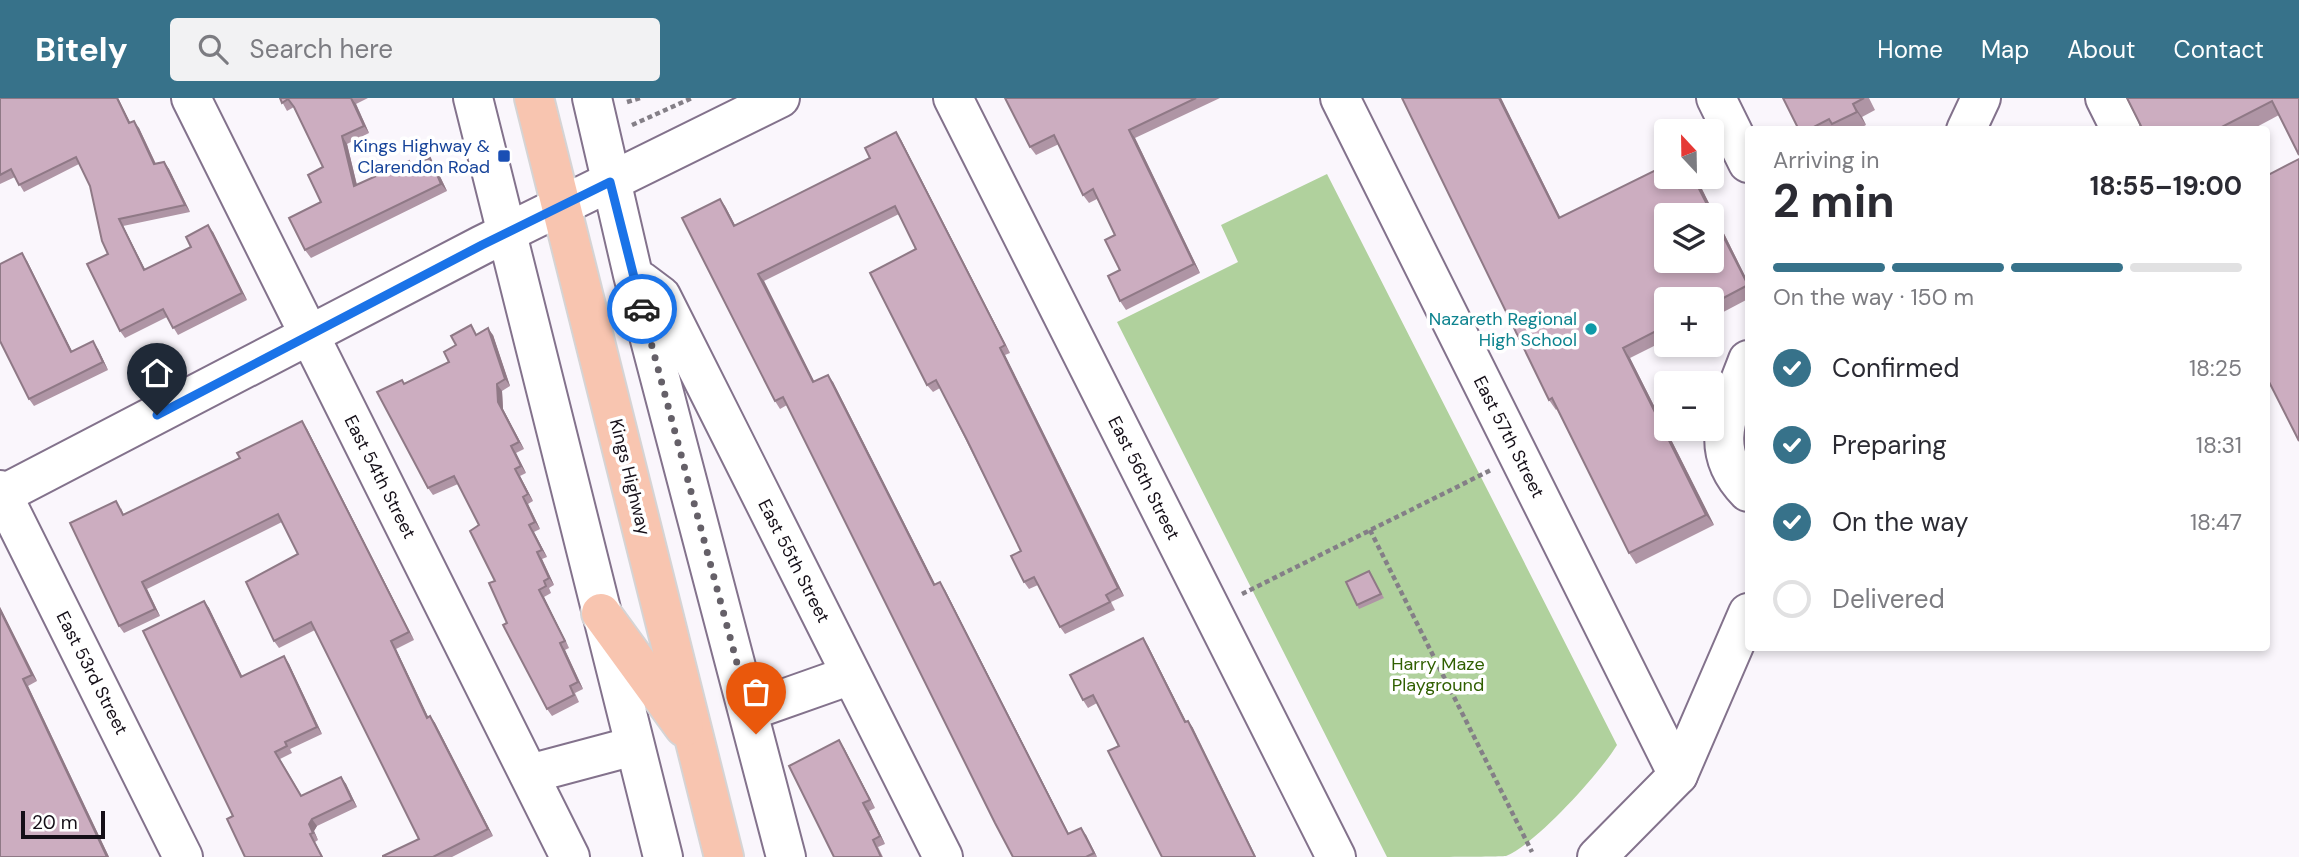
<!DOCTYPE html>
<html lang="en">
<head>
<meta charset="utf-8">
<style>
  body { margin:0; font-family:"DM Sans",sans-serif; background:#f2f2f3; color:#2b2b33; height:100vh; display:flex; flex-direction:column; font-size:26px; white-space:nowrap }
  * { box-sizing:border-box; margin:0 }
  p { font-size:23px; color:#7c7c81 }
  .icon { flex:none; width:38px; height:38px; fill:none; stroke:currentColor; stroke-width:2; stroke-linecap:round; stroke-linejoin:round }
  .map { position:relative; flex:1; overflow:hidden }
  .sheet { position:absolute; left:1745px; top:28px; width:525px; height:525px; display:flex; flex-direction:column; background:#fff; border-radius:7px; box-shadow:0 4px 10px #0003 }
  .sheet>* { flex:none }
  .needle { width:46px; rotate:338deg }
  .buttons { position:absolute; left:1654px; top:21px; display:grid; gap:14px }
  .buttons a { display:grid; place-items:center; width:70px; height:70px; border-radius:7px; background:#fff; box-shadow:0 4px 10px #0003; font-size:35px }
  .scale { position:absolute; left:21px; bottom:18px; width:84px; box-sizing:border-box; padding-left:7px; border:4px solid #150f18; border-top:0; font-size:19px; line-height:24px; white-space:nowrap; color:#150f18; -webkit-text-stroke:5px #fff; paint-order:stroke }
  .pin { position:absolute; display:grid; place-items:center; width:60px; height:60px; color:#fff; margin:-72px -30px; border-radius:50% 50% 50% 0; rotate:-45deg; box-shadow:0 0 7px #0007 }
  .pin .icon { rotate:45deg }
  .courier { position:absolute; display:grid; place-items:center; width:70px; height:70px; margin:-35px; border:5px solid #1a73e8; border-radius:50%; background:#fff; color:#222; box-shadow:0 2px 9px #0007 }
  .summary em { font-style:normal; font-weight:700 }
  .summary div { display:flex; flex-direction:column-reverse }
  .summary { display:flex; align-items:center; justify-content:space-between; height:119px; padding:0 28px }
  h1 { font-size:46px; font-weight:700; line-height:52px }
  .bar { display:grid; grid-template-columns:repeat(4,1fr); gap:10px 7px; align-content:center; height:84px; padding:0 28px }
  .bar i { height:9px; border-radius:5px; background:#e1e1e2 }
  .bar .active { background:#37728a }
  .bar p { grid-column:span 4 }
  ol { padding:0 28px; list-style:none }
  li { display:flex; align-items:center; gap:21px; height:77px }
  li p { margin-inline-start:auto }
  li .icon { padding:7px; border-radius:50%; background:#37728a; color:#fff; stroke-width:4 }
  li:last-child { color:#7c7c81 }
  li i { width:38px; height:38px; border:4px solid #e1e1e2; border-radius:50% }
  header { display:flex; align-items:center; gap:42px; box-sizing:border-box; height:98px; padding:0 35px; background:#37728a; color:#fff }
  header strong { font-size:33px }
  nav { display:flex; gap:38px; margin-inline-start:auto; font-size:24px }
  .search { width:490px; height:63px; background:#f2f2f3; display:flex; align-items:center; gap:18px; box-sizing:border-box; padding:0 24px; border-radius:7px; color:#7c7c81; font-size:26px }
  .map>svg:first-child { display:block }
</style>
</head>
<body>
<header>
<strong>Bitely</strong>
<div class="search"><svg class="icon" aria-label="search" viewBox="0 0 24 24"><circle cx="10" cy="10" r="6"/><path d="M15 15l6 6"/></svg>Search here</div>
<nav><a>Home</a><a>Map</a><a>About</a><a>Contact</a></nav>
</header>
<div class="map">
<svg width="2299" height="759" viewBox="0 0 2299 759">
  <rect width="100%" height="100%" fill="#faf6fc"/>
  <path fill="#b0d19d" d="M 1327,76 L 1617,647 C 1600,675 1536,746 1506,758 C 1494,759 1407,759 1387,759 L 1117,224 L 1238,164 L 1221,127 Z"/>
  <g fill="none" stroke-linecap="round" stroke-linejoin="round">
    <g stroke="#83728c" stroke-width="42">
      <g id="minor">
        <polyline points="191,0 570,759"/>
        <polyline points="473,0 663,759"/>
        <polyline points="592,0 633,177 786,759"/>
        <polyline points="953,0 1336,759"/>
        <polyline points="1340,0 1678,677"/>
        <polyline points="1716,0 1748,65"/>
        <polyline points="2105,0 2121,32"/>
        <polyline points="1966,32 1981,0"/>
        <polyline points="641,183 661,198 943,759"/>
        <path d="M 1748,262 C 1730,311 1705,350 1748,394"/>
        <polyline points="0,392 183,759"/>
        <polyline points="0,398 482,147 780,0"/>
        <polyline points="749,613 851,577"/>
        <polyline points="529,676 634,648"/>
        <polyline points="1597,759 1678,677 1748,515"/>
      </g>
    </g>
    <g stroke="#d5d4d5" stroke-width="42">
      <g id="major">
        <polyline points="534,0 724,759"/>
        <polyline points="601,515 684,629"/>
      </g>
    </g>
    <g stroke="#847f87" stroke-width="4.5" stroke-dasharray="5 3.5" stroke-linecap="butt">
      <polyline points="627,4 640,0"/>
      <polyline points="632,27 692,0"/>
      <polyline points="1370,432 1532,754"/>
      <polyline points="1242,496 1491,372"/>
    </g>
    <use href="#minor" stroke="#fff" stroke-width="38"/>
    <use href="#major" stroke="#f8c5b0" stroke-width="38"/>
  </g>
  <g fill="#af95a5">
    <polygon points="0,0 118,0 130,25 139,30 156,66 164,64 169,71 190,114 123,128 145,172 191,149 213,134 247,202 178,237 167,219 125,240 120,233 108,156 90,88 79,66 24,94 15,79 0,86"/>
    <polygon points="280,0 368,0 356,6 369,35 347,46 357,87 409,63 412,68 435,68 447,93 311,160 305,152 321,104 323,69 296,12 294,9 287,13"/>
    <polygon points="1005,0 1220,0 1135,40 1200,175 1126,212 1120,203 1120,172 1115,137 1097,101 1089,105 1083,97 1059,46 1036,57 1030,49"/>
    <polygon points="1402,0 1501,0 1560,119 1666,79 1696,79 1748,184 1748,201 1712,220 1712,201 1666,201 1666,242 1630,260 1714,427 1636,466 1629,455 1557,311 1556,312 1549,302"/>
    <polygon points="1783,0 1869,0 1875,12 1862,19 1866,27 1857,32 1799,32"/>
    <polygon points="2127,0 2299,0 2279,17 2251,32 2143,32"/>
    <polygon points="901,42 1010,255 1005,257 1124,498 1111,504 1115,512 1065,536 1060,529 1038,487 1029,491 1024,484 1021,453 940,290 933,294 927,287 916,151 899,116 764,183 814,283 833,284 935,486 945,492 1069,736 1086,737 1097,759 1013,759 787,307 780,311 775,303 725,108 735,127 870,60"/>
    <polygon points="27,163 72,254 98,251 108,272 34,308 29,301"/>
    <polygon points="477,236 493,237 510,288 502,293 503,311 524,351 516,355 526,375 520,378 533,403 528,406 540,431 534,434 547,459 542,461 554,487 549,490 551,495 544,499 569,550 565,552 583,591 575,595 579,604 552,618 547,611 507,525 479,427 458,386 433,397 428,390 405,286 449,264"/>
    <polygon points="307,331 414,542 396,551 428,619 430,618 435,625 493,738 452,759 383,759 419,741 315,532 279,550 274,543 298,456 282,424 147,491 160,518 124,535 119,528 121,410 124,417"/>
    <polygon points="1369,473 1384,500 1359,511 1357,507"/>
    <polygon points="204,503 209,510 242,578 284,558 289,566 322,636 290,651 292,655 280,661 302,698 341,679 346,686 357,709 317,728 314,733 318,742 315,744 323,759 245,759 233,718"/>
    <polygon points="0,509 37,583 28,588 109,759 0,759"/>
    <polygon points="1143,540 1148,548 1186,624 1188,623 1193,630 1097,605 1088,610 1083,602"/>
    <polygon points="844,650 875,710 869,713 885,746 878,749 883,759 834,759"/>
  </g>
  <g fill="#8f7986">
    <polygon points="117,0 118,0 134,32 129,25"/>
    <polygon points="351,0 356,6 369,35 364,28"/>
    <polygon points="1499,0 1501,0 1566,131 1559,120"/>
    <polygon points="1853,6 1862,19 1866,27 1857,14"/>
    <polygon points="134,23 139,30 159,73 154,66"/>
    <polygon points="1129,32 1135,40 1200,175 1194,166"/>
    <polygon points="896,34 901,42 1010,255 1005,247"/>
    <polygon points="342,38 347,46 359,96 354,88"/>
    <polygon points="430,60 435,68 447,93 441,86"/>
    <polygon points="164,64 169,71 190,114 185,107"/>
    <polygon points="1693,79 1696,79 1748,184 1748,188"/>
    <polygon points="720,101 725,108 739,135 734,128"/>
    <polygon points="119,121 123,128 149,179 144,172"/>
    <polygon points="208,127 213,134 247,202 242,195"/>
    <polygon points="22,155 27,163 76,261 71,254"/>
    <polygon points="758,176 764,183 818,291 813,284"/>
    <polygon points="488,230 493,237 510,288 505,281"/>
    <polygon points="93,243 98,251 108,272 103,264"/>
    <polygon points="1000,250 1005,257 1124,498 1118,490"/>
    <polygon points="1623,250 1630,260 1714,427 1706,417"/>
    <polygon points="828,277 833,284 939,494 934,487"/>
    <polygon points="497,286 502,293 503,311 524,351 519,344 498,304"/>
    <polygon points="302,323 307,331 414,542 409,534"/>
    <polygon points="511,348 516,355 526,375 521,368"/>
    <polygon points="515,371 520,378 533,403 528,396"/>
    <polygon points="523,399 528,406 540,431 535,424"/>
    <polygon points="529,427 534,434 547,459 542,452"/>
    <polygon points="537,454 542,461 554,487 549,480"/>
    <polygon points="142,484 147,491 160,518 155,511"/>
    <polygon points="940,484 945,492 1073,744 1068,736"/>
    <polygon points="539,492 544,499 569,550 565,543"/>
    <polygon points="204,503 209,510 246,586 241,579"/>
    <polygon points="0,509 37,583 32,577 0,512"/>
    <polygon points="1143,540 1148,548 1190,631 1185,624"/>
    <polygon points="391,543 396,551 432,627 427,620"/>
    <polygon points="560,545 565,552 583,591 578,584"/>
    <polygon points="284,558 289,566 322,636 317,629"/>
    <polygon points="23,581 28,588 109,759 107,759"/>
    <polygon points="430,618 435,625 493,738 488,731"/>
    <polygon points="1188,623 1193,630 1256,759 1255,759"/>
    <polygon points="839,642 844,650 875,710 870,702"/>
    <polygon points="341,679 346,686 357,709 352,702"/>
    <polygon points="863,705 869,713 885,746 880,738"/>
    <polygon points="312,721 317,728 314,733 318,742 309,726"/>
    <polygon points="1081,730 1086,737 1097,759 1094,755"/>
  </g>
  <g fill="#ccadc0" stroke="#8f7986" stroke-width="2" fill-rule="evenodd">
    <polygon points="0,0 117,0 129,25 134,23 154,66 164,64 185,107 119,121 144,172 191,149 186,139 208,127 242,195 173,230 163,211 120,233 87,166 108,156 102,143 90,88 76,59 19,87 11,71 0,77"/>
    <polygon points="280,0 351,0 364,28 342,38 354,88 409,63 411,68 430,60 441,86 305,152 289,120 321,104 308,77 323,69 294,9 288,1 282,5"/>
    <polygon points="1005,0 1196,0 1129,32 1194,166 1120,203 1108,178 1120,172 1105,142 1115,137 1093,91 1083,97 1054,37 1030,49"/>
    <path d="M 1402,0 L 1499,0 L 1559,120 L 1666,67 L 1666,79 L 1693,79 L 1748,187 L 1712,206 L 1712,201 L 1666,201 L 1666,228 L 1623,250 L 1706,417 L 1629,455 L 1552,300 L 1549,302 ZM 1666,117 L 1712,117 L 1712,163 L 1666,163 Z"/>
    <polygon points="1783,0 1864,0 1853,6 1857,14 1832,26 1829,21 1808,32 1799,32"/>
    <polygon points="2127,0 2299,0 2299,57 2272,3 2216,32 2143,32"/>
    <polygon points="896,34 1005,247 1000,250 1118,490 1106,497 1110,504 1060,529 1034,479 1024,484 1011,458 1021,453 967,342 936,282 927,287 870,175 916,151 895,108 758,176 813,284 828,277 934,487 940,484 1068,736 1081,730 1094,755 1086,759 1013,759 995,725 783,299 775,303 682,120 720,101 734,128 870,60 865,50"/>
    <polygon points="2299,61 2299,343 2266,278 2266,78"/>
    <polygon points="22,155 71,254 93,243 103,264 29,301 0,243 0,166"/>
    <polygon points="471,227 476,237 488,230 505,281 497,286 498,304 519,344 511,348 521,368 515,371 528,396 523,399 535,424 529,427 542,452 537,454 549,480 544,483 546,488 539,492 565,543 560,545 578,584 570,588 574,597 547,611 503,527 507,525 489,485 495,483 470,433 479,427 454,378 428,390 377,294 402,282 404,286 449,264 444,254 456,247 451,238"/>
    <polygon points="302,323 409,534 391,543 427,620 430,618 488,731 433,759 383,759 383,758 419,741 311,524 274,543 246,484 298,456 278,416 142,484 155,511 119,528 70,425 116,403 123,417 240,360 237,355"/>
    <polygon points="1369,473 1381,496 1357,507 1346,484"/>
    <polygon points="204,503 241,579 284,558 317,629 285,644 287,648 275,654 301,698 341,679 352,702 312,721 309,726 313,735 310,736 322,759 245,759 227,721 233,718 143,533"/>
    <polygon points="0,512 32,577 23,581 107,759 0,759"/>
    <polygon points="1143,540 1185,624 1188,623 1255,759 1162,759 1108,653 1119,648 1093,597 1083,602 1070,577"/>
    <polygon points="839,642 870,702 863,705 880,738 873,742 881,759 834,759 789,668"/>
  </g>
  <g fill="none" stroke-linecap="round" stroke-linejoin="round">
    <polyline stroke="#656068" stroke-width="7" stroke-dasharray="0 12.6" points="642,211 756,636"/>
    <polyline stroke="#1a73e8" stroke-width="9" points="157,317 482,147 610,84 642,211"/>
  </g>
  <rect fill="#1a4fb4" stroke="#fff" stroke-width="2.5" x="497" y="51" width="14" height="14" rx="3.5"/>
  <circle fill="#0f9aa8" stroke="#fff" stroke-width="2.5" cx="1591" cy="231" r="7"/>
  <g text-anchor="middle" stroke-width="7" stroke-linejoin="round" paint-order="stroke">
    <g font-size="18" fill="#164399" stroke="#fff" text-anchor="end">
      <text x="490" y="54">Kings Highway &amp;<tspan x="490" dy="21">Clarendon Road</tspan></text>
    </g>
    <g font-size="18" fill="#0d838f" stroke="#fff" text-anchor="end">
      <text x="1577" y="227">Nazareth Regional<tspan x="1577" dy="21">High School</tspan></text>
    </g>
    <g font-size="18" fill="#150f18" stroke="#fff">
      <text transform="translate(1509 339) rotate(63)" y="6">East 57th Street</text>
      <text transform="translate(380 379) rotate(63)" y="6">East 54th Street</text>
      <text transform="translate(630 379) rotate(76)" y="6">Kings Highway</text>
      <text transform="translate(1144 380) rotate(63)" y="6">East 56th Street</text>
      <text transform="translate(794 463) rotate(63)" y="6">East 55th Street</text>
      <text transform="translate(92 575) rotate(63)" y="6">East 53rd Street</text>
    </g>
    <g font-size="18" fill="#305f00" stroke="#fff">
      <text x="1438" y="572">Harry Maze<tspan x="1438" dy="21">Playground</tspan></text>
    </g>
  </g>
</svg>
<div class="buttons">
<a><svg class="needle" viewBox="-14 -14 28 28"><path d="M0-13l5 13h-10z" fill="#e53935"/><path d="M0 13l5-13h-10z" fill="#7c7c81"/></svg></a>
<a><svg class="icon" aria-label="layers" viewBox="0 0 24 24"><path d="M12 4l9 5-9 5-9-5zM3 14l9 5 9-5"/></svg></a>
<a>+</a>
<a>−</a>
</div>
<div class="scale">20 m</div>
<div class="pin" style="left:756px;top:636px;background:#ea580c"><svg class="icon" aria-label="bag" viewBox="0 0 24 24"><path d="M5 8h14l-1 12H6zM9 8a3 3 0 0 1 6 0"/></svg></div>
<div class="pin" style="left:157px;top:317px;background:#1f2937"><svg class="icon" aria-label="home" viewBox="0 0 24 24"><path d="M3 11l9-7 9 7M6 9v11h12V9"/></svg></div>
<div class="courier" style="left:642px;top:211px"><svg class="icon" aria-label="car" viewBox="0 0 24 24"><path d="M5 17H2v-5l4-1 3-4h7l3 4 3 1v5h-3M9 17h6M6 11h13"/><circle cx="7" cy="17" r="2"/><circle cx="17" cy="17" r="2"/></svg></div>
<section class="sheet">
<div class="summary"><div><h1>2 min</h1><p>Arriving in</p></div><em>18:55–19:00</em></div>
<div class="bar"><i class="active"></i><i class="active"></i><i class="active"></i><i></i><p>On the way · 150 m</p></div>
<ol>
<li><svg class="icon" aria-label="check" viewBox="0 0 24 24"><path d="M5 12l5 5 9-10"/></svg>Confirmed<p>18:25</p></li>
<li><svg class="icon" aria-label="check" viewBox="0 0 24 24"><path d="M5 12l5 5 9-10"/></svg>Preparing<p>18:31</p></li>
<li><svg class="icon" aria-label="check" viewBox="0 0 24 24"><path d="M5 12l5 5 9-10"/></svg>On the way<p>18:47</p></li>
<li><i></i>Delivered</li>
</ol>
</section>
</div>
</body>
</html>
